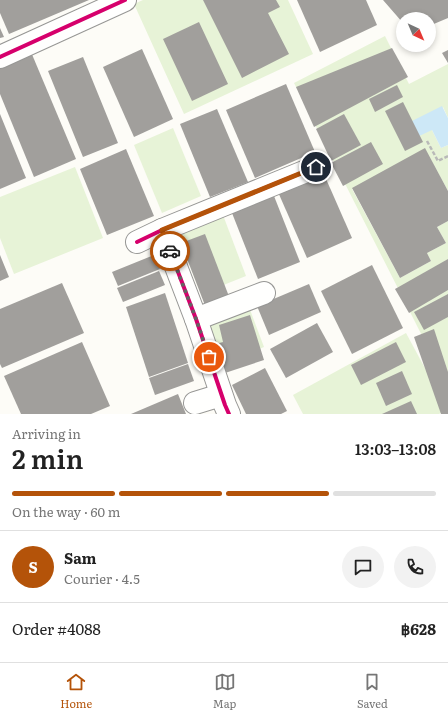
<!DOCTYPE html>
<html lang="en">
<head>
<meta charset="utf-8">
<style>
  body { margin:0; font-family:Literata,serif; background:#f2f2f2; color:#222; height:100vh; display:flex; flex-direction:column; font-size:15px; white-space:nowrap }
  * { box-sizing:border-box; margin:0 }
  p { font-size:13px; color:#767676 }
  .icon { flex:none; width:22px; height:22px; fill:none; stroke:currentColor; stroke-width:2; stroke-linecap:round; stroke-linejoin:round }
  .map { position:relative; height:414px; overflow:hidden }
  .drawer { display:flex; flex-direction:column; background:#fff; flex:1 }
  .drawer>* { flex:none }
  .needle { width:26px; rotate:136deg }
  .buttons { position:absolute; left:396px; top:12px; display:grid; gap:8px }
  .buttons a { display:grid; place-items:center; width:40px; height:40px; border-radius:50%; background:#fff; box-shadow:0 2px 6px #0003; font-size:20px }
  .pin { position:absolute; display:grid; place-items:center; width:34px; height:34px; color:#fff; margin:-17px; border:2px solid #fff; border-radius:50%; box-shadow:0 1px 4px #0007 }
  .courier { position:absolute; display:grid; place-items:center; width:40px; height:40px; margin:-20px; border:3px solid #b45309; border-radius:50%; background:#fff; color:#222; box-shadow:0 1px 5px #0007 }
  .head em { font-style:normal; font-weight:600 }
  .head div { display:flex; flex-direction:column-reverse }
  .head { display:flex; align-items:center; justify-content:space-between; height:68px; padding:0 12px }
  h1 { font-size:26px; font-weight:600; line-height:30px }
  .bar { display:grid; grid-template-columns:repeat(4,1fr); gap:6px 4px; align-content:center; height:48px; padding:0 12px }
  .bar i { height:5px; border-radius:3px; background:#e0e0e0 }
  .bar .current { background:#b45309 }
  .bar p { grid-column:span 4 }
  .line { display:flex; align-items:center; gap:10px; padding:0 12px; border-top:1px solid #e0e0e0 }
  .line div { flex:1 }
  .round { display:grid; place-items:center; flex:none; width:42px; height:42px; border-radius:21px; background:#f2f2f2 }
  .tab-bar { display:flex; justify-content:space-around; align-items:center; height:56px; border-top:1px solid #e0e0e0; background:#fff; font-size:11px; color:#767676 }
  .tab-bar a { display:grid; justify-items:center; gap:2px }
  .tab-bar .current { color:#b45309 }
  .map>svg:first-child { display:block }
</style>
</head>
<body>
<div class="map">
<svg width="448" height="414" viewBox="0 0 448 414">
  <rect width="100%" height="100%" fill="#fdfcf7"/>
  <g fill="#e7f3d7">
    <polygon points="143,0 288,0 313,54 184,114 134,4"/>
    <polygon points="385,36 409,84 448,64 448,118 443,107 432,130 441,148 448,145 448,191 425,149 352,189 400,278 431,261 427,253 446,243 437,227 448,221 448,387 294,83"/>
    <polygon points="173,128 201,196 162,213 134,145"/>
    <polygon points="75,167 103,238 14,274 0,238 0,197"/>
    <polygon points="223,215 246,276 201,294 177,233"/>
    <polygon points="249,307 264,347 223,363 208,323"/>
    <polygon points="406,333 447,409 439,414 303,414 293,395"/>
  </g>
  <polygon fill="#cde8f7" points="442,106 448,118 448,145 441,148 432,130 415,138 408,123"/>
  <g fill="#a19f9c">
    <polygon points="0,0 89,0 9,34 0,13"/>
    <polygon points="203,0 276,0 280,7 268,13 289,54 242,78"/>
    <polygon points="297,0 366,0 377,25 320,52"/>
    <polygon points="383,0 448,0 448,18 429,26 429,19 403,19 403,23"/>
    <polygon points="199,22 228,84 192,101 163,39"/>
    <polygon points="0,28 4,37 0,38"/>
    <polygon points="392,48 408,77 314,127 296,87"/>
    <polygon points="142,49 173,119 134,137 103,67"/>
    <polygon points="448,50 448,63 442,53"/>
    <polygon points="31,52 76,159 34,177 0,94 0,65"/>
    <polygon points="83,57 118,143 83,157 48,71"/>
    <polygon points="286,84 315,152 255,178 226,110"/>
    <polygon points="397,85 403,97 375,112 369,99"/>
    <polygon points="403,102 423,142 405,151 385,111"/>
    <polygon points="217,109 248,182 210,197 180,124"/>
    <polygon points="0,114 26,178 0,189"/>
    <polygon points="344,114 361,145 331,161 316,129"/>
    <polygon points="371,142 383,164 343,186 331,163"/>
    <polygon points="425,148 448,191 448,221 437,227 446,243 427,253 431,261 400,278 352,188"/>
    <polygon points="126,149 154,216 107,235 80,169"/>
    <polygon points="323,172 352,238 307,258 278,192"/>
    <polygon points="274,196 300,262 258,279 232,213"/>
    <polygon points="205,234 230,299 206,308 181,243"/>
    <polygon points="0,255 9,277 0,281"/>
    <polygon points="154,255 160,269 118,286 112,272"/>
    <polygon points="448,259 448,290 409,313 395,289"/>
    <polygon points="372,265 403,328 352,354 321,291"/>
    <polygon points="159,271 165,285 123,302 117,288"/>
    <polygon points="62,283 84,333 2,368 0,364 0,309"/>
    <polygon points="309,284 321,312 269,335 257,306"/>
    <polygon points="165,293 188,363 149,377 126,307"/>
    <polygon points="448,294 448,317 424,330 414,312"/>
    <polygon points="250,315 264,360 225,373 216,344 223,342 219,325"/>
    <polygon points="317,323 333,352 286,378 270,349"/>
    <polygon points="434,329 448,372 448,414 441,414 414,337"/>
    <polygon points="82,342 110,406 91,414 21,414 4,376"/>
    <polygon points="396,342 406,362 361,385 351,365"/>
    <polygon points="188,364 194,381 155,395 149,378"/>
    <polygon points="265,368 287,411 281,414 246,414 232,385"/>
    <polygon points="402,371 412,394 386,406 376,383"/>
    <polygon points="178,394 186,414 131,414"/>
    <polygon points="411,401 417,414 382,414"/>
  </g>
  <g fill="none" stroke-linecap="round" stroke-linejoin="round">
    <g stroke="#979795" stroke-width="24">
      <g id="minor">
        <polyline points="0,57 125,0"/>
        <polyline points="162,230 316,167"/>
        <polyline points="137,242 162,230 196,319 225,405 229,414"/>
        <polyline points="196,319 264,293"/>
        <polyline points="195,403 221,395"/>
      </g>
    </g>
    <polyline stroke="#b9b9b8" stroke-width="2.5" stroke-dasharray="4 2" stroke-linecap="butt" points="427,141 438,161 448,156"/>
    <use href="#minor" stroke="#fffffe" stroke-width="22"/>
    <g stroke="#fff" stroke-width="6">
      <g id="cycleway">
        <polyline points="0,57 125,0"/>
        <polyline points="162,230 316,167"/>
        <polyline points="137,242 162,230 196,319 225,405 229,414"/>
      </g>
    </g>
    <use href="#cycleway" stroke="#d6006c" stroke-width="4"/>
  </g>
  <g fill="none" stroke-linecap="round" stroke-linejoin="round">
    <polyline stroke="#646362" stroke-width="4" stroke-dasharray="0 7.2" points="170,251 196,319 209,357"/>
    <polyline stroke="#b45309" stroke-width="5" points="170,251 162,230 316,167"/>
  </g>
</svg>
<div class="buttons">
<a><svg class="needle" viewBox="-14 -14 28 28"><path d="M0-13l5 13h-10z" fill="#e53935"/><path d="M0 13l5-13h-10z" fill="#767676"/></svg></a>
</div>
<div class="pin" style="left:209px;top:357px;background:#ea580c"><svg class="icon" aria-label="bag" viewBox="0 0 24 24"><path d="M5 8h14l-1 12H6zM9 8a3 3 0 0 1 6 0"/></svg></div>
<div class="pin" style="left:316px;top:167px;background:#1f2937"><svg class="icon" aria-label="home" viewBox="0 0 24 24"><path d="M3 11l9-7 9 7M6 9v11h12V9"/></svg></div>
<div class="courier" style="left:170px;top:251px"><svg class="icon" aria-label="car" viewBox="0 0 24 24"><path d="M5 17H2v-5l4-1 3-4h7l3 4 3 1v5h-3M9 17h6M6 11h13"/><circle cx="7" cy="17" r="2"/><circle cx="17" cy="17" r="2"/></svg></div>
</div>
<section class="drawer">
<div class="head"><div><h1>2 min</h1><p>Arriving in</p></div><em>13:03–13:08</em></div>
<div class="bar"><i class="current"></i><i class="current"></i><i class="current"></i><i></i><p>On the way · 60 m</p></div>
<div class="line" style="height:72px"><b class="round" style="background:#b45309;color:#fff">S</b><div><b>Sam</b><p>Courier · 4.5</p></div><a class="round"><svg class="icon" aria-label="chat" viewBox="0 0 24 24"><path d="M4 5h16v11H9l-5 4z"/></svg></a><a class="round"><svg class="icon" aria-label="phone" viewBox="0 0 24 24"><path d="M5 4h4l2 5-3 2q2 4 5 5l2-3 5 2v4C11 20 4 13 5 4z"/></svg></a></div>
<div class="line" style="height:52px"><div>Order #4088</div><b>฿628</b></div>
</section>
<nav class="tab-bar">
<a class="current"><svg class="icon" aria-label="home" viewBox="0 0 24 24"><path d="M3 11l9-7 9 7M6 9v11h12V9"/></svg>Home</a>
<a><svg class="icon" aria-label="map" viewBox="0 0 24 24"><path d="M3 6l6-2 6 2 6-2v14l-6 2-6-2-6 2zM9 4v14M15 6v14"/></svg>Map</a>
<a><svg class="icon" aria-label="saved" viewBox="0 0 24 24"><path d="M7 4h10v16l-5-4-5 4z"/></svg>Saved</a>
</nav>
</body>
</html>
